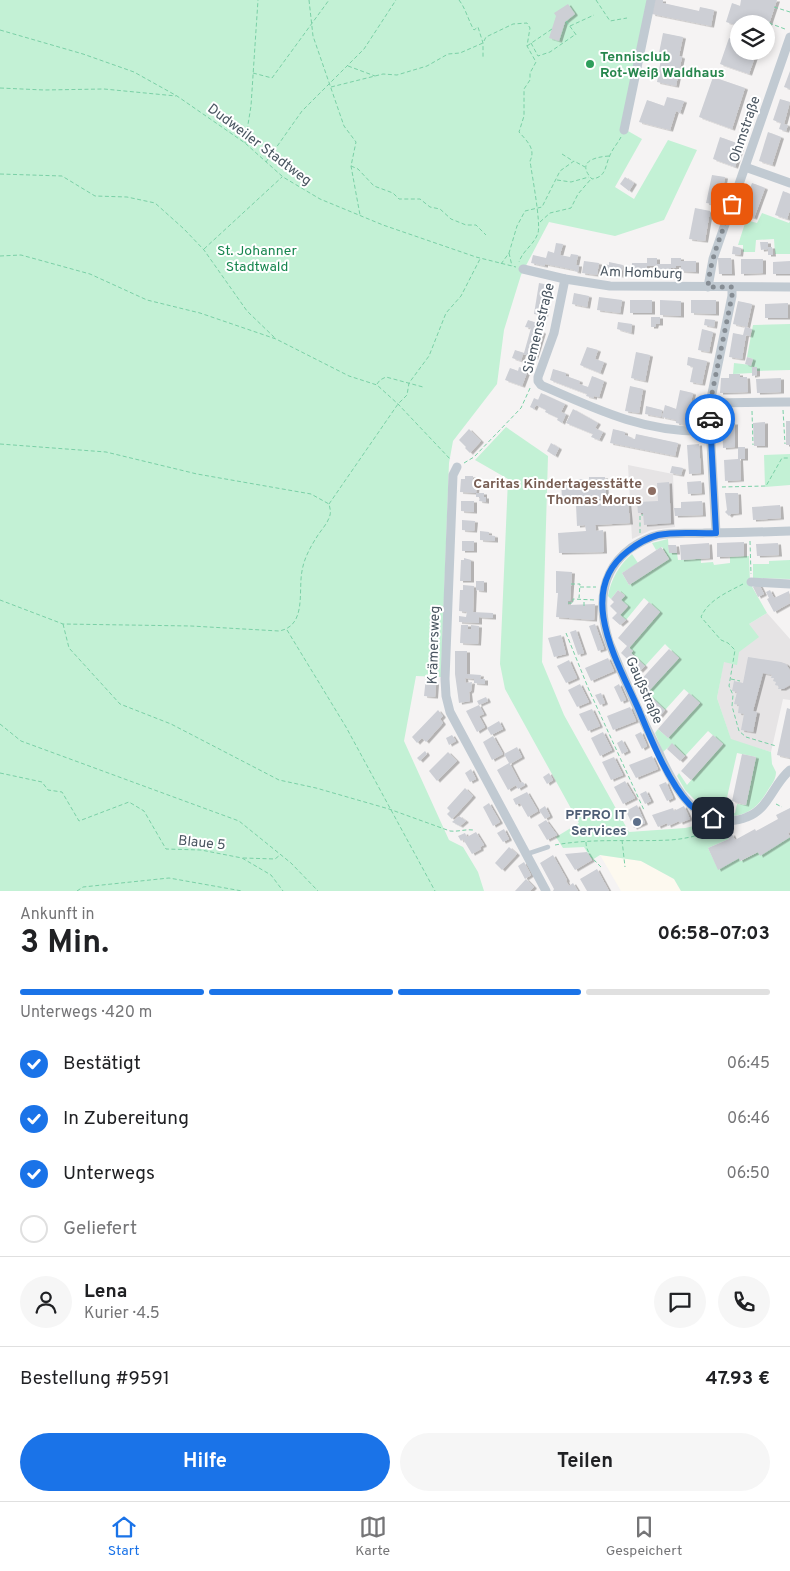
<!DOCTYPE html>
<html lang="de">
<head>
<meta charset="utf-8">
<style>
  body { margin:0; font-family:Overpass,sans-serif; background:#f6f6f6; color:#202124; height:100vh; display:flex; flex-direction:column; font-size:19px; white-space:nowrap }
  * { box-sizing:border-box; margin:0 }
  p { font-size:16px; color:#757577 }
  .icon { flex:none; width:28px; height:28px; fill:none; stroke:currentColor; stroke-width:2; stroke-linecap:round; stroke-linejoin:round }
  .map { position:relative; height:891px; overflow:hidden }
  .details { display:flex; flex-direction:column; background:#fff; flex:1 }
  .details>* { flex:none }
  .controls { position:absolute; left:730px; top:15px; display:grid; gap:10px }
  .controls a { display:grid; place-items:center; width:45px; height:45px; border-radius:50%; background:#fff; box-shadow:0 2px 8px #0003; font-size:25px }
  .pin { position:absolute; display:grid; place-items:center; width:42px; height:42px; color:#fff; margin:-21px; border-radius:10px; box-shadow:0 2px 8px #0006 }
  .courier { position:absolute; display:grid; place-items:center; width:50px; height:50px; margin:-25px; border:4px solid #1a73e8; border-radius:50%; background:#fff; color:#222; box-shadow:0 1px 6px #0007 }
  .overview em { font-style:normal; font-weight:700 }
  .overview div { display:flex; flex-direction:column-reverse }
  .overview { display:flex; align-items:center; justify-content:space-between; height:85px; padding:0 20px }
  h1 { font-size:32px; font-weight:700; line-height:38px }
  .bar { display:grid; grid-template-columns:repeat(4,1fr); gap:8px 5px; align-content:center; height:60px; padding:0 20px }
  .bar i { height:6px; border-radius:4px; background:#e0e0e0 }
  .bar .selected { background:#1a73e8 }
  .bar p { grid-column:span 4 }
  .line { display:flex; align-items:center; gap:12px; padding:0 20px; border-top:1px solid #e0e0e0 }
  .line div { flex:1 }
  .round { display:grid; place-items:center; flex:none; width:52px; height:52px; border-radius:26px; background:#f6f6f6 }
  ol { padding:0 20px; list-style:none }
  li { display:flex; align-items:center; gap:15px; height:55px }
  li p { margin-inline-start:auto }
  li .icon { padding:5px; border-radius:50%; background:#1a73e8; color:#fff; stroke-width:4 }
  li:last-child { color:#757577 }
  li i { width:28px; height:28px; border:2px solid #e0e0e0; border-radius:50% }
  .action { display:flex; gap:10px; margin-top:auto; padding:10px 20px }
  .action a { flex:1; height:58px; border-radius:30px; background:#1a73e8; color:#fff; font-size:20px; font-weight:700; line-height:58px; text-align:center }
  .action a+a { background:#f6f6f6; color:#202124 }
  .dock { display:flex; justify-content:space-around; align-items:center; height:70px; border-top:1px solid #e0e0e0; background:#fff; font-size:14px; color:#757577 }
  .dock a { display:grid; justify-items:center; gap:2px }
  .dock .selected { color:#1a73e8 }
  .map>svg:first-child { display:block }
</style>
</head>
<body>
<div class="map">
<svg width="790" height="891" viewBox="0 0 790 891">
  <defs>
    <filter id="shadow"><feDropShadow dx="3" dy="1.5" stdDeviation="0" flood-color="#0004"/></filter>
  </defs>
  <rect width="100%" height="100%" fill="#f5f3f3"/>
  <polygon fill="#fdf9ef" points="600,855 641,861 674,879 681,891 621,891"/>
  <g fill="#e6e4e5">
    <polygon points="628,465 673,474 675,527 651,530 632,539"/>
    <polygon points="767,613 790,639 790,700 783,699 771,752 731,740 717,698 726,648 749,624"/>
  </g>
  <g fill="#c3f1d5">
    <polygon points="0,0 647,0 621,127 642,139 615,187 634,199 668,140 697,150 664,220 615,236 549,222 521,275 504,330 497,384 453,441 449,463 441,677 416,676 404,741 449,840 463,847 478,872 484,891 0,891"/>
    <polygon points="762,213 789,223 790,221 790,254 775,254 774,239 756,240 755,252 743,252 743,245 738,245 746,220 757,223"/>
    <polygon points="790,324 790,370 757,371 757,367 752,367 752,373 733,374 734,363 751,365 753,359 747,357 753,325"/>
    <polygon points="506,427 548,456 542,662 564,715 629,832 685,828 699,825 701,820 711,824 727,827 726,833 729,839 708,848 718,869 739,858 741,861 758,852 760,855 790,837 790,891 681,891 674,879 641,861 600,855 592,860 584,847 563,848 556,837 579,823 505,689 500,664 508,479 475,460"/>
    <polygon points="790,454 790,485 765,487 764,455"/>
    <path d="M 668,539 L 669,553 L 677,553 L 678,560 L 701,559 L 701,563 L 713,562 L 714,565 L 730,563 L 730,557 L 749,556 L 750,583 L 767,613 L 749,624 L 759,637 L 739,652 L 737,665 L 724,662 L 717,698 L 731,739 L 771,752 L 772,764 L 776,772 C 776,779 772,784 768,790 C 759,806 748,816 729,816 L 728,812 L 735,813 L 737,804 L 746,805 L 756,757 L 737,753 L 726,802 L 708,798 L 705,810 L 685,790 L 677,776 L 679,773 L 687,785 L 723,744 L 708,731 L 685,756 L 672,744 L 663,752 L 655,733 L 658,729 L 668,738 L 700,703 L 684,689 L 665,710 L 647,693 L 679,658 L 665,644 L 645,666 L 631,653 L 633,651 L 629,648 L 660,612 L 644,598 L 626,620 L 620,615 L 628,607 L 621,600 L 625,595 L 618,590 L 611,599 L 608,596 C 611,579 619,565 632,554 L 638,563 L 622,573 L 629,585 L 669,559 L 662,547 L 656,550 L 652,543 Z"/>
    <polygon points="790,560 790,579 753,578 753,564 769,564 769,561"/>
  </g>
  <g fill="#cdcfd5" filter="url(#shadow)">
    <polygon points="655,0 663,0 663,3 699,11 700,7 714,10 711,26 652,14"/>
    <polygon points="741,0 777,0 767,30 766,24 739,24 739,26 726,22 732,3 740,6"/>
    <polygon points="568,4 575,14 565,22 559,41 549,38 556,16 554,13"/>
    <polygon points="663,33 683,37 679,56 682,57 676,86 657,82 662,53 659,53"/>
    <polygon points="729,38 739,42 739,51 757,51 749,74 720,64"/>
    <polygon points="790,71 790,89 784,87"/>
    <polygon points="713,77 745,88 732,129 699,117"/>
    <polygon points="667,97 684,101 680,113 676,111 670,130 639,122 647,100 664,106"/>
    <polygon points="780,99 790,102 784,124 788,125 786,131 779,129 781,123 773,120"/>
    <polygon points="768,132 781,137 772,165 759,161"/>
    <polygon points="720,137 742,145 735,167 713,159"/>
    <polygon points="712,175 725,177 720,205 706,203"/>
    <polygon points="625,177 634,183 629,191 620,184"/>
    <polygon points="752,183 765,188 754,218 741,213"/>
    <polygon points="783,191 790,194 790,210 787,219 775,215"/>
    <polygon points="695,208 710,211 705,241 689,239"/>
    <polygon points="760,242 768,242 768,247 772,247 773,255 768,255 768,249 761,250"/>
    <polygon points="556,243 563,244 560,255 570,257 571,254 578,255 576,265 579,265 578,272 574,271 575,270 545,264 545,266 531,263 533,255 546,258 548,251 554,253"/>
    <polygon points="733,246 741,248 740,255 732,254"/>
    <polygon points="647,258 657,258 657,264 671,264 671,258 681,258 681,261 696,261 696,272 681,271 681,266 676,266 676,268 671,268 671,275 657,274 657,266 647,266 647,275 632,275 632,263 647,263"/>
    <polygon points="718,258 731,258 732,274 719,274"/>
    <polygon points="741,259 763,259 763,273 741,274"/>
    <polygon points="584,261 599,263 597,275 582,273"/>
    <polygon points="790,261 790,274 773,274 773,262"/>
    <polygon points="609,262 623,265 621,276 603,272 604,264 609,265"/>
    <polygon points="539,283 549,285 545,316 534,314"/>
    <polygon points="574,293 589,296 587,307 572,304"/>
    <polygon points="599,297 622,300 620,313 597,310"/>
    <rect x="630" y="300" width="22" height="13"/>
    <polygon points="660,300 681,301 681,316 660,315"/>
    <polygon points="691,300 716,300 716,314 691,313"/>
    <polygon points="738,301 752,304 747,327 733,324"/>
    <polygon points="788,303 788,318 765,318 765,304"/>
    <polygon points="651,317 660,317 660,324 656,324 655,327 651,327"/>
    <polygon points="705,319 715,320 714,327 704,325"/>
    <polygon points="528,320 537,323 535,330 543,332 535,358 523,354 521,361 512,358 515,350 524,353 531,328 525,327"/>
    <polygon points="618,322 632,324 631,333 617,329"/>
    <polygon points="745,327 752,329 750,336 746,335 742,359 729,357 733,333 743,335"/>
    <polygon points="702,329 713,332 709,352 698,350"/>
    <polygon points="587,347 598,350 595,359 604,362 600,373 580,365"/>
    <polygon points="636,352 650,355 645,381 631,378"/>
    <polygon points="688,357 707,361 702,384 690,382 693,367 687,365"/>
    <polygon points="747,357 753,359 751,366 745,364"/>
    <polygon points="519,367 528,370 522,386 505,380 510,368 518,371"/>
    <polygon points="752,367 757,367 757,375 752,376"/>
    <polygon points="553,369 566,373 566,376 580,381 579,384 588,387 592,376 604,381 599,397 594,396 594,398 586,396 587,394 550,380"/>
    <polygon points="729,374 740,374 740,377 747,377 748,392 720,393 721,378 729,378"/>
    <polygon points="781,378 781,392 757,393 756,379"/>
    <polygon points="630,386 643,389 639,413 625,411"/>
    <polygon points="680,390 693,393 686,425 676,423 676,420 662,417 665,405 676,409"/>
    <polygon points="541,393 565,404 561,412 566,414 562,423 557,420 558,418 545,412 546,410 536,405 534,409 530,407 534,398 538,400"/>
    <polygon points="646,406 662,410 661,417 645,414"/>
    <polygon points="573,409 598,423 595,428 603,432 599,440 591,437 593,434 566,423"/>
    <rect x="786" y="421" width="4" height="24"/>
    <polygon points="765,422 765,446 754,446 753,423"/>
    <polygon points="735,423 735,447 723,448 722,424"/>
    <polygon points="469,429 481,441 470,453 465,448 466,447 459,440"/>
    <polygon points="613,429 625,432 625,435 630,437 630,438 635,439 636,434 678,443 675,456 610,443"/>
    <polygon points="551,443 559,448 555,456 547,451"/>
    <polygon points="699,444 701,473 689,474 687,445"/>
    <polygon points="738,447 745,447 745,459 740,459 741,480 725,481 724,460 738,459"/>
    <polygon points="672,466 683,468 681,475 670,473"/>
    <polygon points="465,476 473,476 473,481 477,481 476,493 460,492 461,479 465,479"/>
    <polygon points="589,477 605,477 606,498 594,499 594,504 628,502 630,523 595,525 596,531 603,530 604,552 559,553 558,533 586,531 585,525 577,526 576,505 586,505 586,499 562,500 561,480 589,479"/>
    <polygon points="701,481 702,493 688,494 687,482"/>
    <polygon points="669,482 671,523 644,525 643,513 638,513 637,502 658,501 657,483"/>
    <polygon points="476,493 484,493 484,497 486,497 486,502 479,501 480,497 476,497"/>
    <polygon points="725,493 738,493 739,513 731,514 729,516 725,512 727,510"/>
    <polygon points="461,501 474,501 474,512 461,511"/>
    <polygon points="702,501 703,515 675,516 674,508 681,508 681,502"/>
    <polygon points="780,505 781,518 753,520 752,507"/>
    <polygon points="462,520 475,521 474,531 462,530"/>
    <polygon points="480,531 489,532 489,535 495,536 495,541 480,540"/>
    <rect x="462" y="541" width="12" height="10"/>
    <polygon points="744,542 744,556 717,557 717,543"/>
    <polygon points="709,543 710,558 681,560 680,545"/>
    <polygon points="778,543 779,555 757,556 756,544"/>
    <polygon points="668,545 676,545 677,553 669,553"/>
    <polygon points="661,547 669,559 629,585 622,573"/>
    <polygon points="464,558 471,560 471,581 460,581 461,560 464,560"/>
    <polygon points="556,571 572,572 570,601 568,601 568,605 595,604 594,620 556,617 558,593 556,593"/>
    <polygon points="476,581 484,581 484,591 476,590"/>
    <polygon points="759,584 764,594 758,597 753,587"/>
    <polygon points="463,585 474,586 473,612 493,613 493,618 479,617 479,623 459,622 459,616 466,617 467,612 459,611 460,590 463,590"/>
    <polygon points="618,590 625,596 621,600 628,606 620,615 626,620 620,625 612,618 617,613 610,606 614,602 611,599"/>
    <polygon points="770,590 774,598 789,591 790,603 774,612 767,599 769,598 766,592"/>
    <polygon points="649,602 660,612 629,648 633,651 631,653 645,666 640,671 621,653 627,646 618,638"/>
    <polygon points="595,624 604,649 598,651 589,626"/>
    <polygon points="461,625 468,625 468,629 471,629 471,625 479,626 478,644 460,643"/>
    <polygon points="576,630 584,653 578,655 570,632"/>
    <polygon points="561,635 566,654 554,657 548,638"/>
    <polygon points="669,649 679,658 647,693 665,710 660,716 647,704 648,702 639,692 642,689 637,684"/>
    <polygon points="455,651 467,651 467,674 481,675 480,679 485,679 485,684 474,683 474,679 465,678 466,683 472,682 471,691 469,692 470,701 459,703 455,674"/>
    <polygon points="748,657 781,662 786,664 790,670 790,685 783,689 778,689 779,686 775,685 776,682 773,681 774,678 771,678 772,675 763,673 753,711 757,712 753,732 741,730 744,714 738,713 739,705 734,704 737,692 732,691 734,681 743,683"/>
    <polygon points="608,658 614,671 591,681 585,668"/>
    <polygon points="569,660 577,678 566,683 557,666"/>
    <polygon points="426,677 432,678 432,683 436,683 435,697 424,696"/>
    <polygon points="580,684 589,702 577,707 568,690"/>
    <polygon points="619,684 626,700 621,702 614,687"/>
    <polygon points="601,693 605,703 600,705 595,695"/>
    <polygon points="689,693 700,703 668,738 658,729"/>
    <polygon points="486,697 488,701 479,705 484,714 479,716 485,727 477,732 466,711 479,705 477,701"/>
    <polygon points="630,707 636,721 613,730 607,716"/>
    <polygon points="787,708 790,709 790,758 777,755"/>
    <polygon points="592,709 600,726 588,731 579,714"/>
    <polygon points="438,710 443,716 440,719 443,723 426,742 422,738 417,743 412,737"/>
    <polygon points="499,721 503,729 491,735 487,728"/>
    <polygon points="603,732 612,750 600,756 591,738"/>
    <polygon points="641,732 647,746 642,749 635,735"/>
    <polygon points="452,735 456,741 449,745 446,738"/>
    <polygon points="713,735 723,744 691,780 681,771"/>
    <polygon points="493,736 503,754 492,760 483,742"/>
    <polygon points="622,740 628,751 622,754 617,743"/>
    <polygon points="672,743 685,756 680,761 667,749"/>
    <polygon points="517,747 522,757 510,764 520,783 523,782 525,785 518,789 516,785 508,790 497,770 509,763 504,754"/>
    <polygon points="425,751 427,754 420,761 417,758"/>
    <polygon points="448,752 457,761 437,781 429,771"/>
    <polygon points="742,754 756,757 746,805 732,801"/>
    <polygon points="652,756 658,769 636,778 629,765"/>
    <polygon points="614,757 623,775 611,780 602,762"/>
    <polygon points="471,769 476,779 470,782 465,773"/>
    <polygon points="549,773 553,780 547,784 543,777"/>
    <polygon points="625,781 635,798 623,804 614,787"/>
    <polygon points="666,782 673,798 667,801 659,785"/>
    <polygon points="465,788 473,796 452,819 447,814 450,811 447,808"/>
    <polygon points="646,791 651,801 645,804 640,794"/>
    <polygon points="527,792 538,811 528,817 520,803 516,805 513,799"/>
    <polygon points="707,798 726,802 724,809 706,805"/>
    <polygon points="489,803 500,822 493,826 483,807"/>
    <polygon points="637,805 645,823 634,828 626,811"/>
    <polygon points="545,806 550,816 545,819 539,810"/>
    <polygon points="684,806 690,819 680,823 679,821 668,826 667,823 658,827 652,815 673,808 674,811"/>
    <polygon points="790,808 790,832 788,833 790,837 760,856 758,852 740,861 739,858 718,870 708,848 729,839 727,836 732,834 735,840 755,829 756,831 778,819 776,815"/>
    <polygon points="459,816 466,821 460,826 452,822"/>
    <polygon points="546,820 557,835 547,840 538,825"/>
    <polygon points="504,829 509,839 503,842 497,833"/>
    <polygon points="476,832 484,845 480,847 481,849 472,854 463,839 461,841 458,836 465,833 467,837"/>
    <polygon points="509,847 517,854 502,870 495,863"/>
    <polygon points="587,852 592,860 575,870 565,854"/>
    <polygon points="553,855 567,880 566,881 569,886 573,883 578,891 553,891 554,889 540,863"/>
    <polygon points="524,862 531,875 525,879 518,866"/>
    <polygon points="597,869 609,891 587,891 580,879"/>
    <polygon points="526,879 534,887 530,891 515,891"/>
  </g>
  <g fill="none" stroke-linecap="round" stroke-linejoin="round">
    <g stroke="#7ad0a6" stroke-width="1" stroke-dasharray="4 2.5" stroke-linecap="butt">
      <polyline points="309,0 313,36 344,126 356,142 351,166 360,215"/>
      <path d="M 459,0 C 466,9 468,20 474,30 L 478,27 L 483,43 L 483,57"/>
      <polyline points="596,0 610,21 627,18"/>
      <polyline points="774,7 790,12"/>
      <polyline points="566,21 577,36"/>
      <polyline points="769,23 785,29"/>
      <polyline points="570,26 594,15"/>
      <polyline points="0,30 83,54 134,72 177,96 245,143 283,177 320,199 383,225 476,257 516,267"/>
      <polyline points="531,43 538,56 550,52 576,34"/>
      <polyline points="527,46 552,29"/>
      <polyline points="348,66 375,76"/>
      <polyline points="253,73 272,78 329,0"/>
      <path d="M 331,87 L 383,74 L 397,75 L 427,66 L 448,54 L 460,53 L 483,43 L 486,37 L 513,24 L 527,23 L 530,28 L 527,46 L 536,62 L 530,73 L 530,80 L 524,89 L 524,116 L 519,132 C 527,141 536,149 530,161 C 532,175 541,223 538,233 C 534,245 523,250 519,262"/>
      <polyline points="0,88 44,90 104,89 176,96"/>
      <polyline points="245,143 251,106 258,0"/>
      <polyline points="562,154 573,161"/>
      <path d="M 609,156 C 594,157 576,162 592,179 C 607,177 605,165 610,155 C 613,148 618,143 621,137"/>
      <polyline points="266,162 302,111 364,49 396,0"/>
      <polyline points="351,166 358,169 374,186 393,193 399,199 420,199 430,207 440,209 451,219 466,225 476,225 486,235"/>
      <polyline points="0,174 62,176 95,196 127,197 155,203 184,229 204,250 247,311 276,339"/>
      <polyline points="557,180 571,182 589,177"/>
      <polyline points="540,222 550,213 571,208 578,194 591,179"/>
      <polyline points="204,249 282,177"/>
      <polyline points="509,253 512,266"/>
      <polyline points="0,256 21,255 90,274 147,300 200,313 276,339 349,376 377,385 398,404 451,460"/>
      <polyline points="501,264 509,253 517,226 525,211 542,207 560,171 574,161 585,167"/>
      <polyline points="377,384 380,380 386,377 423,387"/>
      <polyline points="783,410 785,444"/>
      <polyline points="752,411 753,445"/>
      <path d="M 0,444 L 106,452 L 197,474 L 311,494 L 329,504 C 330,508 331,512 330,515 C 328,523 322,529 318,535 C 311,546 304,558 302,571 C 298,591 307,626 279,631 L 191,626 L 63,624 L 0,600"/>
      <polyline points="464,463 474,457 521,408 531,386"/>
      <polyline points="722,487 766,486 782,458 790,458"/>
      <polyline points="329,504 398,404 407,395 409,383 429,356 446,313 461,296 480,259"/>
      <polyline points="640,533 640,515 643,515"/>
      <polyline points="750,541 751,574"/>
      <polyline points="571,584 580,584 579,598"/>
      <path d="M 743,584 C 728,592 708,600 701,617 L 721,640 L 728,643 L 735,650 L 729,686 L 733,695 L 732,706 L 739,731 L 746,737 L 776,746"/>
      <polyline points="580,587 596,587"/>
      <polyline points="568,603 573,603 573,599 595,600"/>
      <polyline points="584,606 584,600"/>
      <path d="M 63,624 L 69,648 L 120,704 L 171,724 L 279,780 L 316,788 L 389,809 L 450,831 C 458,832 465,829 473,830"/>
      <polyline points="287,630 346,727 435,891"/>
      <polyline points="566,633 589,690 644,810"/>
      <polyline points="731,679 740,681"/>
      <polyline points="0,724 21,741 239,821 291,863 318,891"/>
      <polyline points="0,773 42,782 48,790 62,792 79,821 129,802 144,811 166,849 201,850 242,858 271,875 283,891"/>
      <polyline points="776,804 782,807"/>
      <polyline points="695,835 701,824"/>
      <polyline points="622,840 625,867"/>
      <path d="M 586,842 C 586,853 594,860 602,868"/>
      <path d="M 555,845 C 593,838 631,842 670,840 C 687,839 703,834 719,829"/>
      <polyline points="243,858 275,859 280,855"/>
      <polyline points="77,891 83,887 169,878 242,891"/>
    </g>
    <polyline stroke="#c1cad2" stroke-width="4.5" points="527,854 548,847"/>
    <g stroke="#c1cad2" stroke-width="9">
      <polyline points="624,130 651,0"/>
      <polyline points="745,167 790,183"/>
      <polyline points="523,269 565,279 610,286 790,287"/>
      <path d="M 565,279 L 554,333 L 538,377 L 538,381 L 541,385 C 597,410 648,434 711,431"/>
      <polyline points="708,287 713,259 790,37"/>
      <polyline points="710,403 790,402"/>
      <polyline points="457,467 453,475 445,679 446,696 450,712 546,891"/>
      <path d="M 790,531 C 762,532 733,533 705,533 C 690,534 674,532 659,535 C 649,537 640,542 631,548 C 599,572 598,606 609,642 C 624,679 641,717 659,753 C 667,771 677,792 691,805 C 705,819 729,825 747,817 C 769,809 773,784 790,770"/>
      <polyline points="716,533 709,408 732,296 732,287"/>
      <polyline points="751,582 790,584"/>
    </g>
  </g>
  <g fill="none" stroke-linecap="round" stroke-linejoin="round">
    <path stroke="#868d94" stroke-width="5" stroke-dasharray="0 9" d="M 710,419 L 710,403 L 732,296 L 732,287 L 708,287 C 710,258 723,231 732,204"/>
    <path stroke="#1a73e8" stroke-width="6" d="M 710,419 L 716,533 C 697,534 677,531 658,535 C 647,538 637,544 628,551 C 575,591 617,661 638,708 C 650,737 668,782 690,805 C 697,811 704,815 713,818"/>
  </g>
  <circle fill="#2e9e5b" stroke="#fff" stroke-width="2" cx="590" cy="64" r="5"/>
  <circle fill="#8d6e63" stroke="#fff" stroke-width="2" cx="652" cy="491" r="5"/>
  <circle fill="#5c6f8a" stroke="#fff" stroke-width="2" cx="637" cy="822" r="5"/>
  <g text-anchor="middle" stroke-width="4" stroke-linejoin="round" paint-order="stroke">
    <g font-size="14" font-weight="bold" fill="#27864d" stroke="#fff" text-anchor="start">
      <text x="600" y="61">Tennisclub<tspan x="600" dy="16">Rot-Weiß Waldhaus</tspan></text>
    </g>
    <g font-size="14" fill="#4a5661" stroke="#fff">
      <text transform="translate(744 129) rotate(-71)" y="5">Ohmstraße</text>
      <text transform="translate(260 144) rotate(37)" y="5">Dudweiler Stadtweg</text>
      <text transform="translate(641 272) rotate(2)" y="5">Am Homburg</text>
      <text transform="translate(538 328) rotate(-76)" y="5">Siemensstraße</text>
      <text transform="translate(433 645) rotate(-88)" y="5">Krämersweg</text>
      <text transform="translate(645 690) rotate(66)" y="5">Gaußstraße</text>
      <text transform="translate(202 842) rotate(6)" y="5">Blaue 5</text>
    </g>
    <g font-size="14" fill="#17864f" stroke="#fff">
      <text x="257" y="255">St. Johanner<tspan x="257" dy="16">Stadtwald</tspan></text>
    </g>
    <g font-size="14" font-weight="bold" fill="#785e54" stroke="#fff" text-anchor="end">
      <text x="642" y="488">Caritas Kindertagesstätte<tspan x="642" dy="16">Thomas Morus</tspan></text>
    </g>
    <g font-size="14" font-weight="bold" fill="#4e5e75" stroke="#fff" text-anchor="end">
      <text x="627" y="819">PFPRO IT<tspan x="627" dy="16">Services</tspan></text>
    </g>
  </g>
</svg>
<div class="controls">
<a><svg class="icon" aria-label="layers" viewBox="0 0 24 24"><path d="M12 4l9 5-9 5-9-5zM3 14l9 5 9-5"/></svg></a>
</div>
<div class="pin" style="left:732px;top:204px;background:#ea580c"><svg class="icon" aria-label="bag" viewBox="0 0 24 24"><path d="M5 8h14l-1 12H6zM9 8a3 3 0 0 1 6 0"/></svg></div>
<div class="pin" style="left:713px;top:818px;background:#1f2937"><svg class="icon" aria-label="home" viewBox="0 0 24 24"><path d="M3 11l9-7 9 7M6 9v11h12V9"/></svg></div>
<div class="courier" style="left:710px;top:419px"><svg class="icon" aria-label="car" viewBox="0 0 24 24"><path d="M5 17H2v-5l4-1 3-4h7l3 4 3 1v5h-3M9 17h6M6 11h13"/><circle cx="7" cy="17" r="2"/><circle cx="17" cy="17" r="2"/></svg></div>
</div>
<section class="details">
<div class="overview"><div><h1>3 Min.</h1><p>Ankunft in</p></div><em>06:58–07:03</em></div>
<div class="bar"><i class="selected"></i><i class="selected"></i><i class="selected"></i><i></i><p>Unterwegs · 420 m</p></div>
<ol>
<li><svg class="icon" aria-label="check" viewBox="0 0 24 24"><path d="M5 12l5 5 9-10"/></svg>Bestätigt<p>06:45</p></li>
<li><svg class="icon" aria-label="check" viewBox="0 0 24 24"><path d="M5 12l5 5 9-10"/></svg>In Zubereitung<p>06:46</p></li>
<li><svg class="icon" aria-label="check" viewBox="0 0 24 24"><path d="M5 12l5 5 9-10"/></svg>Unterwegs<p>06:50</p></li>
<li><i></i>Geliefert</li>
</ol>
<div class="line" style="height:90px"><a class="round"><svg class="icon" aria-label="person" viewBox="0 0 24 24"><circle cx="12" cy="8" r="4"/><path d="M4 21q1-7 8-7t8 7"/></svg></a><div><b>Lena</b><p>Kurier · 4.5</p></div><a class="round"><svg class="icon" aria-label="chat" viewBox="0 0 24 24"><path d="M4 5h16v11H9l-5 4z"/></svg></a><a class="round"><svg class="icon" aria-label="phone" viewBox="0 0 24 24"><path d="M5 4h4l2 5-3 2q2 4 5 5l2-3 5 2v4C11 20 4 13 5 4z"/></svg></a></div>
<div class="line" style="height:65px"><div>Bestellung #9591</div><b>47.93 €</b></div>
<div class="action"><a>Hilfe</a><a>Teilen</a></div>
</section>
<nav class="dock">
<a class="selected"><svg class="icon" aria-label="home" viewBox="0 0 24 24"><path d="M3 11l9-7 9 7M6 9v11h12V9"/></svg>Start</a>
<a><svg class="icon" aria-label="map" viewBox="0 0 24 24"><path d="M3 6l6-2 6 2 6-2v14l-6 2-6-2-6 2zM9 4v14M15 6v14"/></svg>Karte</a>
<a><svg class="icon" aria-label="saved" viewBox="0 0 24 24"><path d="M7 4h10v16l-5-4-5 4z"/></svg>Gespeichert</a>
</nav>
</body>
</html>
